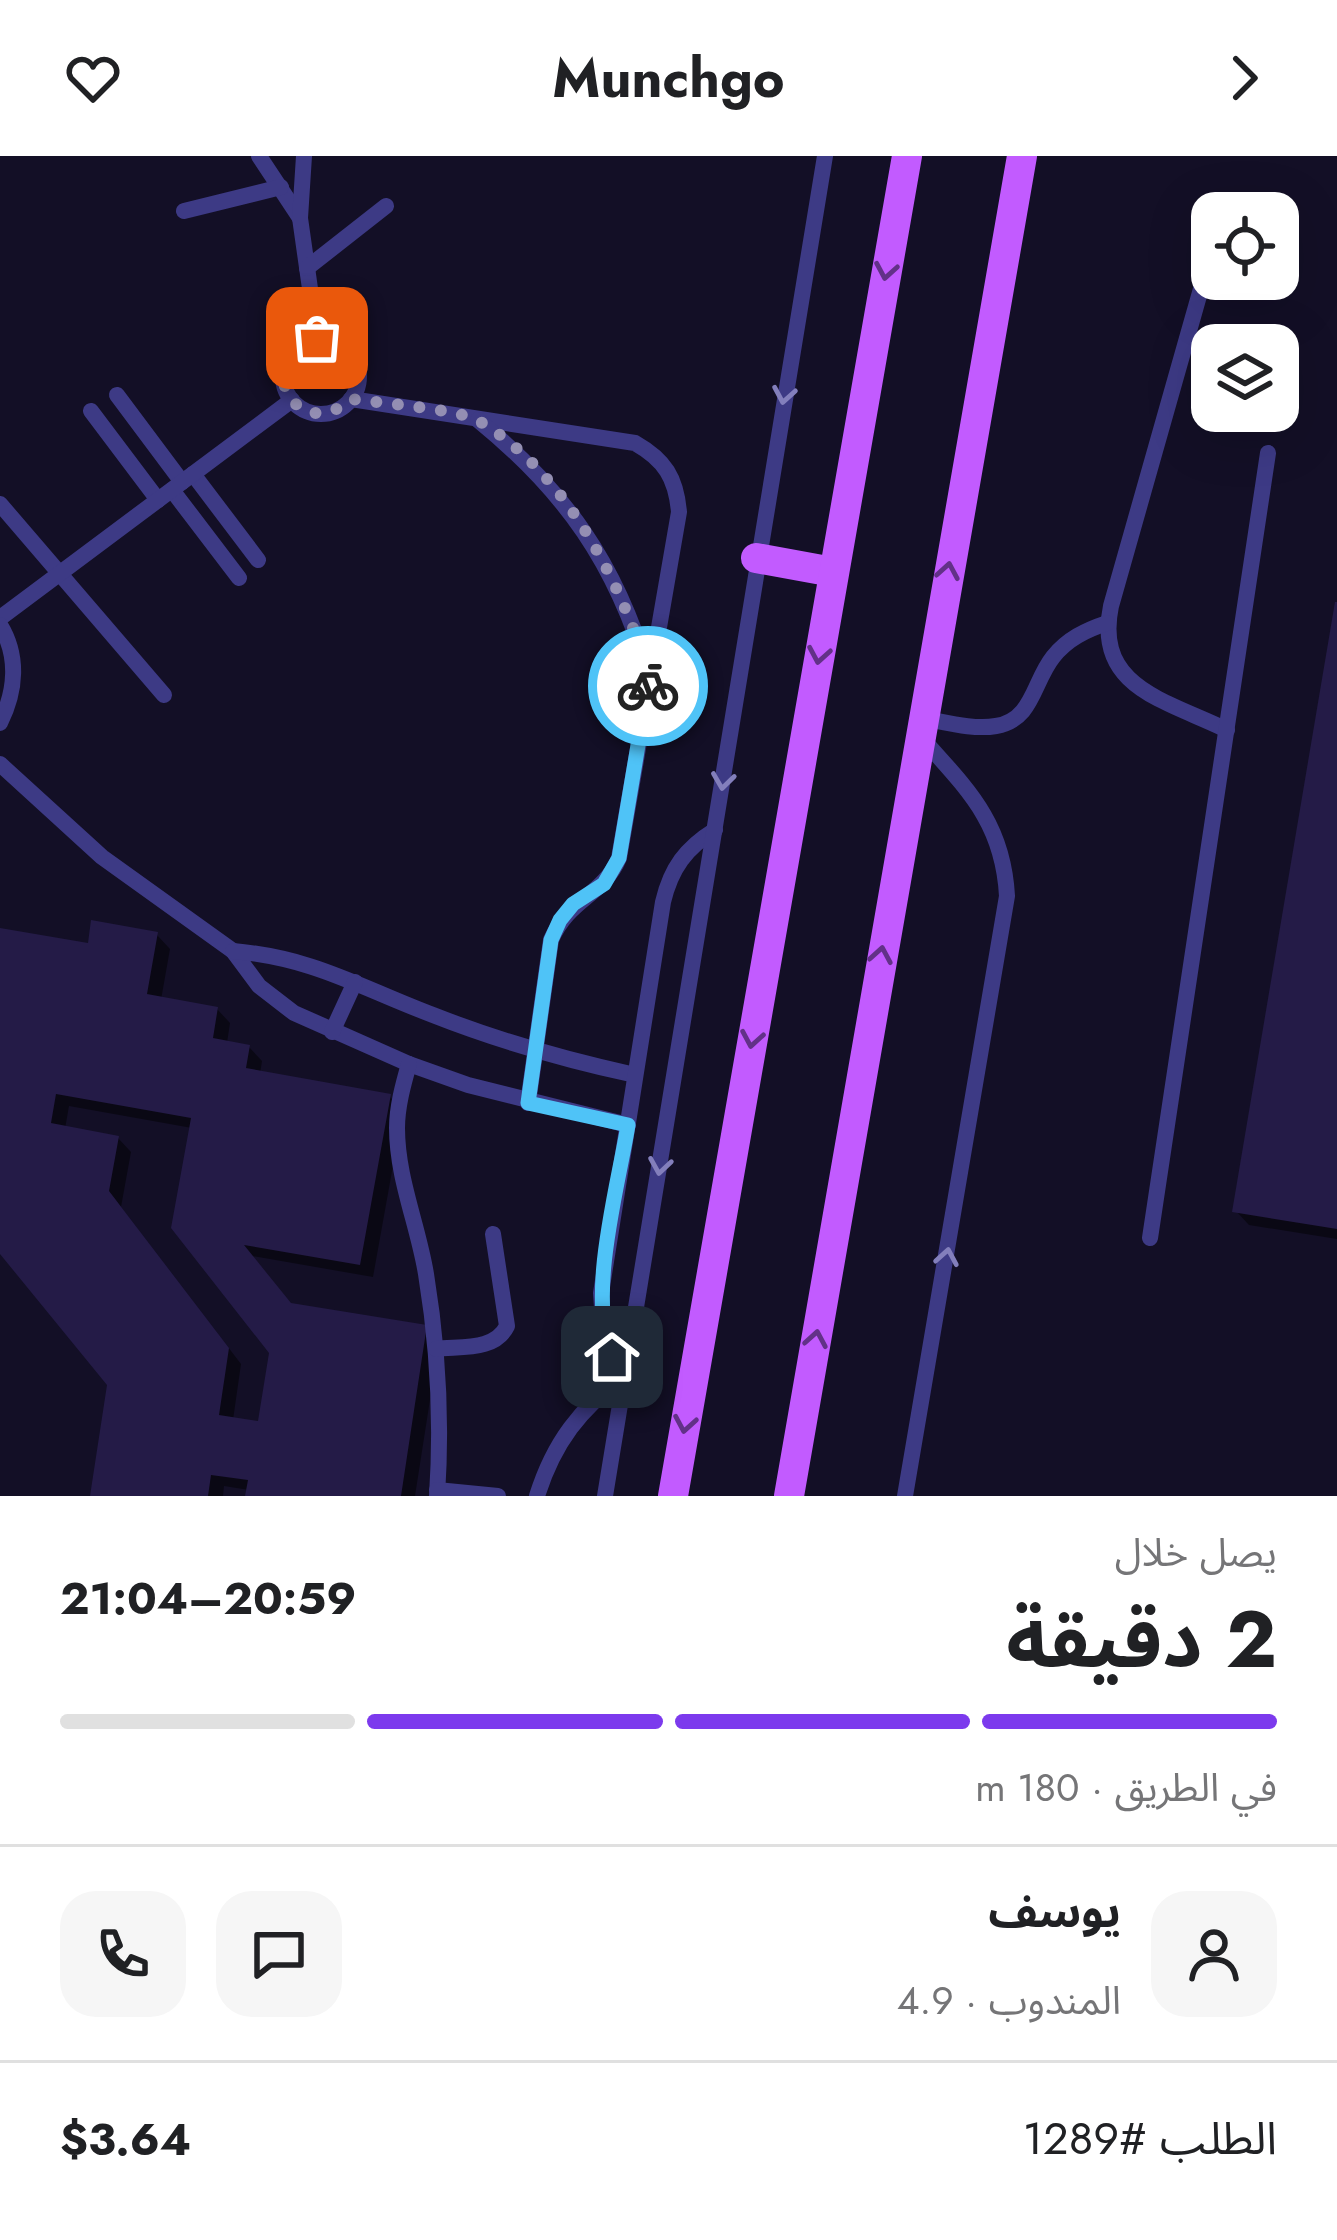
<!DOCTYPE html>
<html lang="ar">
<head>
<meta charset="utf-8">
<style>
  body { margin:0; font-family:Jost,"Noto Sans Arabic",sans-serif; background:#f6f6f6; color:#202124; direction:rtl; height:100vh; display:flex; flex-direction:column; font-size:45px; white-space:nowrap }
  * { box-sizing:border-box; margin:0 }
  p { font-size:39px; color:#757577 }
  .icon { flex:none; width:66px; height:66px; fill:none; stroke:currentColor; stroke-width:2; stroke-linecap:round; stroke-linejoin:round }
  .map { position:relative; height:1340px; overflow:hidden; direction:ltr }
  .panel { display:flex; flex-direction:column; background:#fff; flex:1 }
  .panel>* { flex:none }
  .buttons { position:absolute; left:1191px; top:36px; display:grid; gap:24px }
  .buttons a { display:grid; place-items:center; width:108px; height:108px; border-radius:24px; background:#fff; box-shadow:0 12px 48px #0002; font-size:60px }
  .pin { position:absolute; display:grid; place-items:center; width:102px; height:102px; color:#fff; margin:-51px; border-radius:24px; box-shadow:0 6px 18px #0006 }
  .courier { position:absolute; display:grid; place-items:center; width:120px; height:120px; margin:-60px; border:9px solid #4fc3f7; border-radius:50%; background:#fff; color:#222; box-shadow:0 3px 15px #0007 }
  .summary em { font-style:normal; font-weight:700 }
  .summary div { display:flex; flex-direction:column-reverse }
  .summary { display:flex; align-items:center; justify-content:space-between; height:204px; padding:0 60px }
  h1 { font-size:78px; font-weight:700; line-height:90px }
  .bar { display:grid; grid-template-columns:repeat(4,1fr); gap:18px 12px; align-content:center; height:144px; padding:0 60px }
  .bar i { height:15px; border-radius:9px; background:#e0e0e0 }
  .bar .active { background:#7c3aed }
  .bar p { grid-column:span 4 }
  .line { display:flex; align-items:center; gap:30px; padding:0 60px; border-top:3px solid #e0e0e0 }
  .line div { flex:1 }
  .round { display:grid; place-items:center; flex:none; width:126px; height:126px; border-radius:36px; background:#f6f6f6 }
  header { display:flex; justify-content:space-between; align-items:center; height:156px; padding:0 60px; background:#fff; font-size:54px; font-weight:700 }
  .map>svg:first-child { display:block }
</style>
</head>
<body>
<header><svg class="icon" aria-label="forward" viewBox="0 0 24 24"><path d="M9 5l7 7-7 7"/></svg>Munchgo<svg class="icon" aria-label="heart" viewBox="0 0 24 24"><path d="M12 20l-8-8c-3-5 5-10 8-4 3-6 11-1 8 4z"/></svg></header>
<div class="map">
<svg width="1337" height="1340" viewBox="0 0 1337 1340">
  <rect width="100%" height="100%" fill="#130f26"/>
  <g fill="#0007" fill-rule="evenodd">
    <polygon points="1337,449 1337,1083 1249,1069 1236,1055"/>
    <path d="M 0,775 L 90,790 L 157,779 L 170,793 L 161,844 L 217,853 L 230,867 L 227,887 L 249,891 L 262,905 L 260,918 L 389,940 L 403,954 L 373,1121 L 252,1100 L 293,1151 L 425,1172 L 439,1186 L 415,1340 L 248,1340 L 249,1334 L 224,1330 L 223,1340 L 93,1340 L 110,1228 L 0,1093 ZM 69,950 L 192,972 L 272,1196 L 260,1269 L 233,1264 L 241,1208 L 121,1051 L 131,996 L 118,982 L 65,973 Z"/>
  </g>
  <g fill="#241b47" fill-rule="evenodd">
    <polygon points="1335,446 1337,446 1337,1073 1232,1056"/>
    <path d="M 91,764 L 158,776 L 147,838 L 218,851 L 213,882 L 250,889 L 246,912 L 391,938 L 360,1109 L 244,1089 L 291,1147 L 427,1169 L 401,1340 L 245,1340 L 248,1324 L 211,1319 L 208,1340 L 90,1340 L 107,1229 L 0,1098 L 0,772 L 88,787 ZM 56,938 L 191,962 L 171,1072 L 269,1197 L 258,1265 L 219,1259 L 229,1192 L 109,1035 L 119,980 L 51,967 Z"/>
  </g>
  <g fill="none" stroke-linecap="round" stroke-linejoin="round">
    <g stroke="#3d3a85" stroke-width="16">
      <polyline points="259,0 300,62"/>
      <polyline points="304,0 300,62 317,182"/>
      <polyline points="184,55 281,31"/>
      <path d="M 1212,94 L 1111,450 C 1094,532 1166,544 1227,574"/>
      <polyline points="307,112 386,50"/>
      <circle cx="321" cy="220" r="38"/>
      <polyline points="117,239 182,326"/>
      <path d="M 351,243 L 635,287 C 665,304 676,322 679,356 L 619,702 C 603,740 569,742 551,784 L 528,947"/>
      <polyline points="91,255 158,344"/>
      <path d="M 478,264 C 565,335 616,407 648,516"/>
      <polyline points="193,318 258,404"/>
      <polyline points="172,334 239,422"/>
      <polyline points="0,348 164,539"/>
      <polyline points="0,462 292,244"/>
      <path d="M 0,469 C 19,500 16,535 0,567"/>
      <path d="M 921,562 C 945,566 973,574 996,570 C 1033,564 1033,526 1053,501 C 1067,483 1086,474 1107,467"/>
      <polyline points="0,608 102,701 233,795 259,830 294,857 409,908 468,929 628,969"/>
      <path d="M 233,795 C 314,802 359,831 433,859 C 499,885 566,904 635,919"/>
      <polyline points="332,876 355,826"/>
      <path d="M 409,908 C 403,929 397,951 397,972 C 397,1022 418,1069 426,1118 C 438,1191 442,1265 437,1340"/>
      <polyline points="1150,1082 1268,297"/>
      <path d="M 436,1193 C 461,1190 495,1195 507,1170 L 493,1078"/>
      <polyline points="437,1334 498,1340"/>
      <path d="M 537,1340 C 554,1286 580,1253 625,1219 L 604,1181 L 601,1137 L 663,746 C 671,712 686,692 715,674"/>
      <polyline points="605,1340 825,0"/>
      <path d="M 905,1340 L 1007,740 C 1003,665 966,632 920,580"/>
    </g>
    <g stroke="#c25bff" stroke-width="30">
      <polyline points="756,402 833,416"/>
      <polyline points="673,1340 907,0"/>
      <polyline points="789,1340 1022,0"/>
    </g>
  </g>
  <defs><path id="oneway-chevron" d="M-2-3.5L2.5 0L-2 3.5" fill="none" stroke-width="1.6" stroke-linecap="round" stroke-linejoin="round" transform="scale(3)"/></defs>
  <g stroke="#623188">
    <use href="#oneway-chevron" transform="translate(886 115) rotate(100)"/>
    <use href="#oneway-chevron" transform="translate(948 415) rotate(-80)"/>
    <use href="#oneway-chevron" transform="translate(819 499) rotate(100)"/>
    <use href="#oneway-chevron" transform="translate(881 799) rotate(-80)"/>
    <use href="#oneway-chevron" transform="translate(752 883) rotate(100)"/>
    <use href="#oneway-chevron" transform="translate(816 1183) rotate(-80)"/>
    <use href="#oneway-chevron" transform="translate(685 1268) rotate(100)"/>
  </g>
  <g stroke="#837fbc">
    <use href="#oneway-chevron" transform="translate(784 239) rotate(100)"/>
    <use href="#oneway-chevron" transform="translate(723 625) rotate(98)"/>
    <use href="#oneway-chevron" transform="translate(660 1010) rotate(99)"/>
    <use href="#oneway-chevron" transform="translate(947 1101) rotate(-80)"/>
  </g>
  <g fill="none" stroke-linecap="round" stroke-linejoin="round">
    <path stroke="#948fb3" stroke-width="12" stroke-dasharray="0 21.6" d="M 317,182 C 248,203 298,291 351,243 C 379,247 458,253 479,265 C 567,317 622,428 650,522 L 648,530"/>
    <path stroke="#4fc3f7" stroke-width="15" d="M 612,1201 C 587,1139 617,1036 628,969 L 528,947 L 551,784 L 560,764 L 573,748 L 604,728 L 619,702 L 648,530"/>
  </g>
</svg>
<div class="buttons">
<a><svg class="icon" aria-label="locate" viewBox="0 0 24 24"><circle cx="12" cy="12" r="6"/><path d="M12 2v4M12 18v4M2 12h4M18 12h4"/></svg></a>
<a><svg class="icon" aria-label="layers" viewBox="0 0 24 24"><path d="M12 4l9 5-9 5-9-5zM3 14l9 5 9-5"/></svg></a>
</div>
<div class="pin" style="left:317px;top:182px;background:#ea580c"><svg class="icon" aria-label="bag" viewBox="0 0 24 24"><path d="M5 8h14l-1 12H6zM9 8a3 3 0 0 1 6 0"/></svg></div>
<div class="pin" style="left:612px;top:1201px;background:#1f2937"><svg class="icon" aria-label="home" viewBox="0 0 24 24"><path d="M3 11l9-7 9 7M6 9v11h12V9"/></svg></div>
<div class="courier" style="left:648px;top:530px"><svg class="icon" aria-label="bike" viewBox="0 0 24 24"><circle cx="6" cy="16" r="4"/><circle cx="18" cy="16" r="4"/><path d="M6 16l4-8h5l3 8M10 8l3 8H6M13 5h3"/></svg></div>
</div>
<section class="panel">
<div class="summary"><div><h1>2 دقيقة</h1><p>يصل خلال</p></div><em>20:59–21:04</em></div>
<div class="bar"><i class="active"></i><i class="active"></i><i class="active"></i><i></i><p>في الطريق · 180 m</p></div>
<div class="line" style="height:216px"><a class="round"><svg class="icon" aria-label="person" viewBox="0 0 24 24"><circle cx="12" cy="8" r="4"/><path d="M4 21q1-7 8-7t8 7"/></svg></a><div><b>يوسف</b><p>المندوب · 4.9</p></div><a class="round"><svg class="icon" aria-label="chat" viewBox="0 0 24 24"><path d="M4 5h16v11H9l-5 4z"/></svg></a><a class="round"><svg class="icon" aria-label="phone" viewBox="0 0 24 24"><path d="M5 4h4l2 5-3 2q2 4 5 5l2-3 5 2v4C11 20 4 13 5 4z"/></svg></a></div>
<div class="line" style="height:156px"><div>الطلب #1289</div><b>$3.64</b></div>
</section>
</body>
</html>
